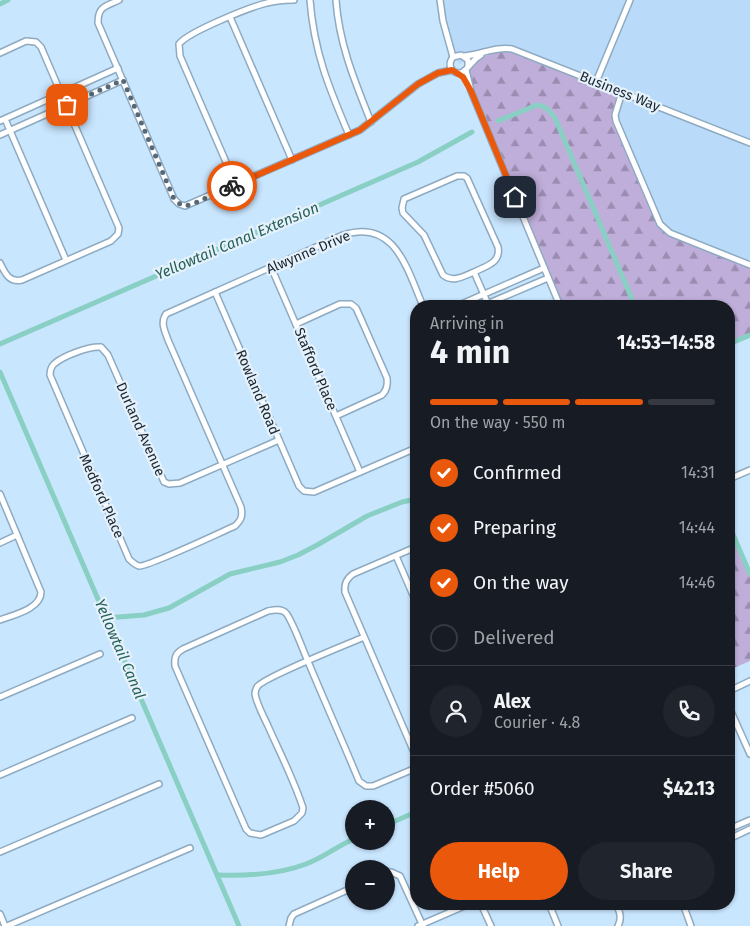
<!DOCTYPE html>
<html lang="en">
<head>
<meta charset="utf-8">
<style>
  body { margin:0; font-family:"Fira Sans",sans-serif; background:#20242c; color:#f1f3f6; height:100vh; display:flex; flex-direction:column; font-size:19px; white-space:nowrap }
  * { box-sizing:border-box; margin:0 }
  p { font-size:16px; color:#9ea1a6 }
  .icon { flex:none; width:28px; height:28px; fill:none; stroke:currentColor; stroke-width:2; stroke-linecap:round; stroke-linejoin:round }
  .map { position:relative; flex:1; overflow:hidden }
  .side { position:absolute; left:410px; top:300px; width:325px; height:610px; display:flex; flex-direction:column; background:#171b24; border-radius:20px; box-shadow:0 1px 4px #0004 }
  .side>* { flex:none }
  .tools { position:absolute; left:345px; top:800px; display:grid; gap:10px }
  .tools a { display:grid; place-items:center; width:50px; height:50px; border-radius:50%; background:#171b24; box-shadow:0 1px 4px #0004; font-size:25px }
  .pin { position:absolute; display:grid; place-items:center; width:42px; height:42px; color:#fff; margin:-21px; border-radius:10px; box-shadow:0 2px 8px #0006 }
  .courier { position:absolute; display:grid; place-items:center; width:50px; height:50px; margin:-25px; border:4px solid #ea580c; border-radius:50%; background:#fff; color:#222; box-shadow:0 1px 6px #0007 }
  .headline em { font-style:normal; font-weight:700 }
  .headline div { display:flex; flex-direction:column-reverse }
  .headline { display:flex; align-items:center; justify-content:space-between; height:85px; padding:0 20px }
  h1 { font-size:32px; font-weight:700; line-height:38px }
  .bar { display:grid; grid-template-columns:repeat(4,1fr); gap:8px 5px; align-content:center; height:60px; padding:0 20px }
  .bar i { height:6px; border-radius:4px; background:#363941 }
  .bar .selected { background:#ea580c }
  .bar p { grid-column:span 4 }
  .line { display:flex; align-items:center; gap:12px; padding:0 20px; border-top:1px solid #363941 }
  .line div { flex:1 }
  .round { display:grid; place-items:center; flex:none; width:52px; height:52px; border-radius:26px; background:#20242c }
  ol { padding:0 20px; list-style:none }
  li { display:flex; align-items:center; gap:15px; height:55px }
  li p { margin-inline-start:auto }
  li .icon { padding:5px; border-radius:50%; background:#ea580c; color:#fff; stroke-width:4 }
  li:last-child { color:#9ea1a6 }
  li i { width:28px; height:28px; border:2px solid #363941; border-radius:50% }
  .primary-button { display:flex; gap:10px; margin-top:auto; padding:10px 20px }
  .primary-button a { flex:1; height:58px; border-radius:30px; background:#ea580c; color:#fff; font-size:20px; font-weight:700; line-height:58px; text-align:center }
  .primary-button a+a { background:#20242c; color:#f1f3f6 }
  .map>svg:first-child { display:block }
</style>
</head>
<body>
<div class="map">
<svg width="750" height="926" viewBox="0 0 750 926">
  <defs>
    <pattern id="forest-firs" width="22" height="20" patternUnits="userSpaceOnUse" patternTransform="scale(1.25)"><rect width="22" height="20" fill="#c0aeda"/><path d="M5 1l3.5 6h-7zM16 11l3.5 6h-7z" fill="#9b8db1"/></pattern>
  </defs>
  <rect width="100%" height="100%" fill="#c9e6ff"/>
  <polygon fill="#b9dbf9" points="440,0 750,0 750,265 664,229 616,121 488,51 459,64 447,34"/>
  <g fill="url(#forest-firs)">
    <polygon points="498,51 512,51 620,94 614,122 658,226 670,235 750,267 750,333 729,342 729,306 563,306 473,90 469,77 471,62"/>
    <polygon points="729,522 750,569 750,661 729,670"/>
  </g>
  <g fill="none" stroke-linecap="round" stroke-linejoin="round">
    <g stroke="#89cfc4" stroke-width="5">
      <polyline points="0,4 8,0"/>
      <path d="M 498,121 L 537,105 C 546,106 549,110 555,118 L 635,306"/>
      <polyline points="0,344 418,162 472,132"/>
      <polyline points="729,344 750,335"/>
      <polyline points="0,372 239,926"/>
      <polyline points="729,525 750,574"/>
      <polyline points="106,618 144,615 169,608 230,574 280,562 298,555 319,544 367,516 402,502 416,499"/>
      <polyline points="386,825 416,812"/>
      <path d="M 218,875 C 247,876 278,875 306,864 C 323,858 337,846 354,839"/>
    </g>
    <g stroke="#8eaac1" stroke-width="8">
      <g id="minor">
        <path d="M 119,0 C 105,7 98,6 98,23 L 174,199 L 179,204 L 185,206 L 360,130 L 418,84 L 438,73 L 452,70"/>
        <path d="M 310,0 C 314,52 329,88 349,135"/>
        <path d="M 336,0 C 339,44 355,82 371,122"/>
        <polyline points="440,0 443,21 453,57"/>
        <polyline points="230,17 292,160"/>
        <path d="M 0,53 L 26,41 L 36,42 L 41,47 L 119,228 L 118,234 L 111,241 L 22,280 C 9,283 5,273 0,263"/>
        <path d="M 464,56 C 480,55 496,46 512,49 L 750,143"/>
        <path d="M 468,66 L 468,60 L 461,55 L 453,57 C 447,65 451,74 461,73 C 469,69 472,60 481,55"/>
        <polyline points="466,70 471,91 560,306"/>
        <polyline points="596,82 630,0"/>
        <polyline points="622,92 615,115 616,121 660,224 670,233 750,265"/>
        <polyline points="5,119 66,260"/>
        <polyline points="0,121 118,68"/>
        <polyline points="0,135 123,80"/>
        <path d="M 236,185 L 180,56 L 179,44 C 188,32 246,9 263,4 C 273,1 283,0 294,0"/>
        <polyline points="271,267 360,472"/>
        <path d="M 474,272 C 486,266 501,263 498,247 L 467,178 L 464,176 L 457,176 L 404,199 L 402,208 L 403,213 L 424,235 L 443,275 C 453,283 464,276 474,272 L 488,304"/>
        <polyline points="215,292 299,486 304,491 314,492 416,448"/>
        <polyline points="457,306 544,268"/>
        <polyline points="482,306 548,278"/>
        <path d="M 296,324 L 340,304 L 351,304 L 356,308 L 361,319 L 387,378 C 388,385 387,390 382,395 L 336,416"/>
        <path d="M 279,440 L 180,483 L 169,484 L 164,482 L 108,355 L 101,347 C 89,346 63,356 54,364 C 51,367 50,370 50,375 L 129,559 C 132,562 135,565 139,566 C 148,567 221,532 235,526 C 241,520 243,517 241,507 L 168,340 C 165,331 160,323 166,314 L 343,235 C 395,218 407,269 423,306"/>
        <polyline points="729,479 750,470"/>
        <path d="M 0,494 L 41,592 C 41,609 13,615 0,620"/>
        <polyline points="0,543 17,535"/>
        <path d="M 416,547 L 353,574 C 346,579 344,584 345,592 L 416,757"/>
        <polyline points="396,556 416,602"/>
        <path d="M 364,637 C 348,644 262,678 257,687 C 256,689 255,692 255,694 C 257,705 264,717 268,726 C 280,753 294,780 303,808 L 302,813 L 294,821 L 261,835 L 250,833 L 246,829 L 175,666 C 174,657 176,653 183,649 L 268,611 C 273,610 281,608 286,613 C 293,622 302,648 307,659 C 324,700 342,740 359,781 L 366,786 L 373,786 L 416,768"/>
        <polyline points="729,691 750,681"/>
        <polyline points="0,697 100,654"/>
        <polyline points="729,707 750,754"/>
        <polyline points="0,775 132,718"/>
        <polyline points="729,829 750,820"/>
        <polyline points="729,839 750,829"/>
        <polyline points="0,852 159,784"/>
        <polyline points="386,873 391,872 400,876 423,926"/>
        <polyline points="481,904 491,926"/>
        <polyline points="549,904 558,926"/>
        <path d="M 616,904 C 620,912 622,918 618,926"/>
        <polyline points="683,904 691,926"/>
        <polyline points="0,914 5,926"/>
        <polyline points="7,926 190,848"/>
        <polyline points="289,926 291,918 294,914 354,887"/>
        <polyline points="418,926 469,904"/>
      </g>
    </g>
    <use href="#minor" stroke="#fff" stroke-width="5"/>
  </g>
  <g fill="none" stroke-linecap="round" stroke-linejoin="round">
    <path stroke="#576977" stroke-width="5" stroke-dasharray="0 9" d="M 67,105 L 123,80 L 174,199 C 180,205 183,206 191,205 L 232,186"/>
    <polyline stroke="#ea580c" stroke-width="6" points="232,186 360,130 418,84 438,73 452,70 463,77 471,91 515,197"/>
  </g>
  <g text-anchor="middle" stroke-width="4.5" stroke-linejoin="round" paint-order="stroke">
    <g font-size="14" fill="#1a252e" stroke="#e5f1fb">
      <text transform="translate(620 91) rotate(22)" y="5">Business Way</text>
      <text transform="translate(308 252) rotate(-23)" y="5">Alwynne Drive</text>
      <text transform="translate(316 369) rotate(67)" y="5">Stafford Place</text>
      <text transform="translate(258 392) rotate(67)" y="5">Rowland Road</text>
      <text transform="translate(141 429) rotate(66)" y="5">Durland Avenue</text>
      <text transform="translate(102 496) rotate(66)" y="5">Medford Place</text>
    </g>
    <g font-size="15" font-style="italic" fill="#276058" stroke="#e5f1fb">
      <text transform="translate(237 241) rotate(-23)" y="5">Yellowtail Canal Extension</text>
      <text transform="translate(120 649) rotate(67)" y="5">Yellowtail Canal</text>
    </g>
  </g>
</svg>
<div class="tools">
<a>+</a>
<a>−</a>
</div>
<div class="pin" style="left:67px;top:105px;background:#ea580c"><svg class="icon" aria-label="bag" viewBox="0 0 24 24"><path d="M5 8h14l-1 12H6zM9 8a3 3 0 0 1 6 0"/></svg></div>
<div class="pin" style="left:515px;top:197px;background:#1f2937"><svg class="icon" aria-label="home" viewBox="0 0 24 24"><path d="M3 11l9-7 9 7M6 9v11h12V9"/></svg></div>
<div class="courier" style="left:232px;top:186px"><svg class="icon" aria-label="bike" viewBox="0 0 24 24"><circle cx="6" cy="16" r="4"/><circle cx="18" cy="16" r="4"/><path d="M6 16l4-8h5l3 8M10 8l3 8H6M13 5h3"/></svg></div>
<section class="side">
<div class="headline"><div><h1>4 min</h1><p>Arriving in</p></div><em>14:53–14:58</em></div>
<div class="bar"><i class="selected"></i><i class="selected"></i><i class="selected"></i><i></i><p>On the way · 550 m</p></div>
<ol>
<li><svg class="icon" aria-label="check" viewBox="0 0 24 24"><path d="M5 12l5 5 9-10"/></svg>Confirmed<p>14:31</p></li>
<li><svg class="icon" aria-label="check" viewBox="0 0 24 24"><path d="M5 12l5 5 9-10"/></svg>Preparing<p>14:44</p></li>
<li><svg class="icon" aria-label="check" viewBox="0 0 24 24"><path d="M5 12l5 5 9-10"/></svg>On the way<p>14:46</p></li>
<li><i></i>Delivered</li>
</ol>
<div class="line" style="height:90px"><a class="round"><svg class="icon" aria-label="person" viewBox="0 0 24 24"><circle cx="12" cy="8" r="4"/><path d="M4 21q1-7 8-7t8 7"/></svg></a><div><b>Alex</b><p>Courier · 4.8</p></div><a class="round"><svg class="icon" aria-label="phone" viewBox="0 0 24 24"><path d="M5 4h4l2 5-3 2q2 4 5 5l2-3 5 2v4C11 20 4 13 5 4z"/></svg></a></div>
<div class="line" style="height:65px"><div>Order #5060</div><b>$42.13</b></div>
<div class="primary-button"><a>Help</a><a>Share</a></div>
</section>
</div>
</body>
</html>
